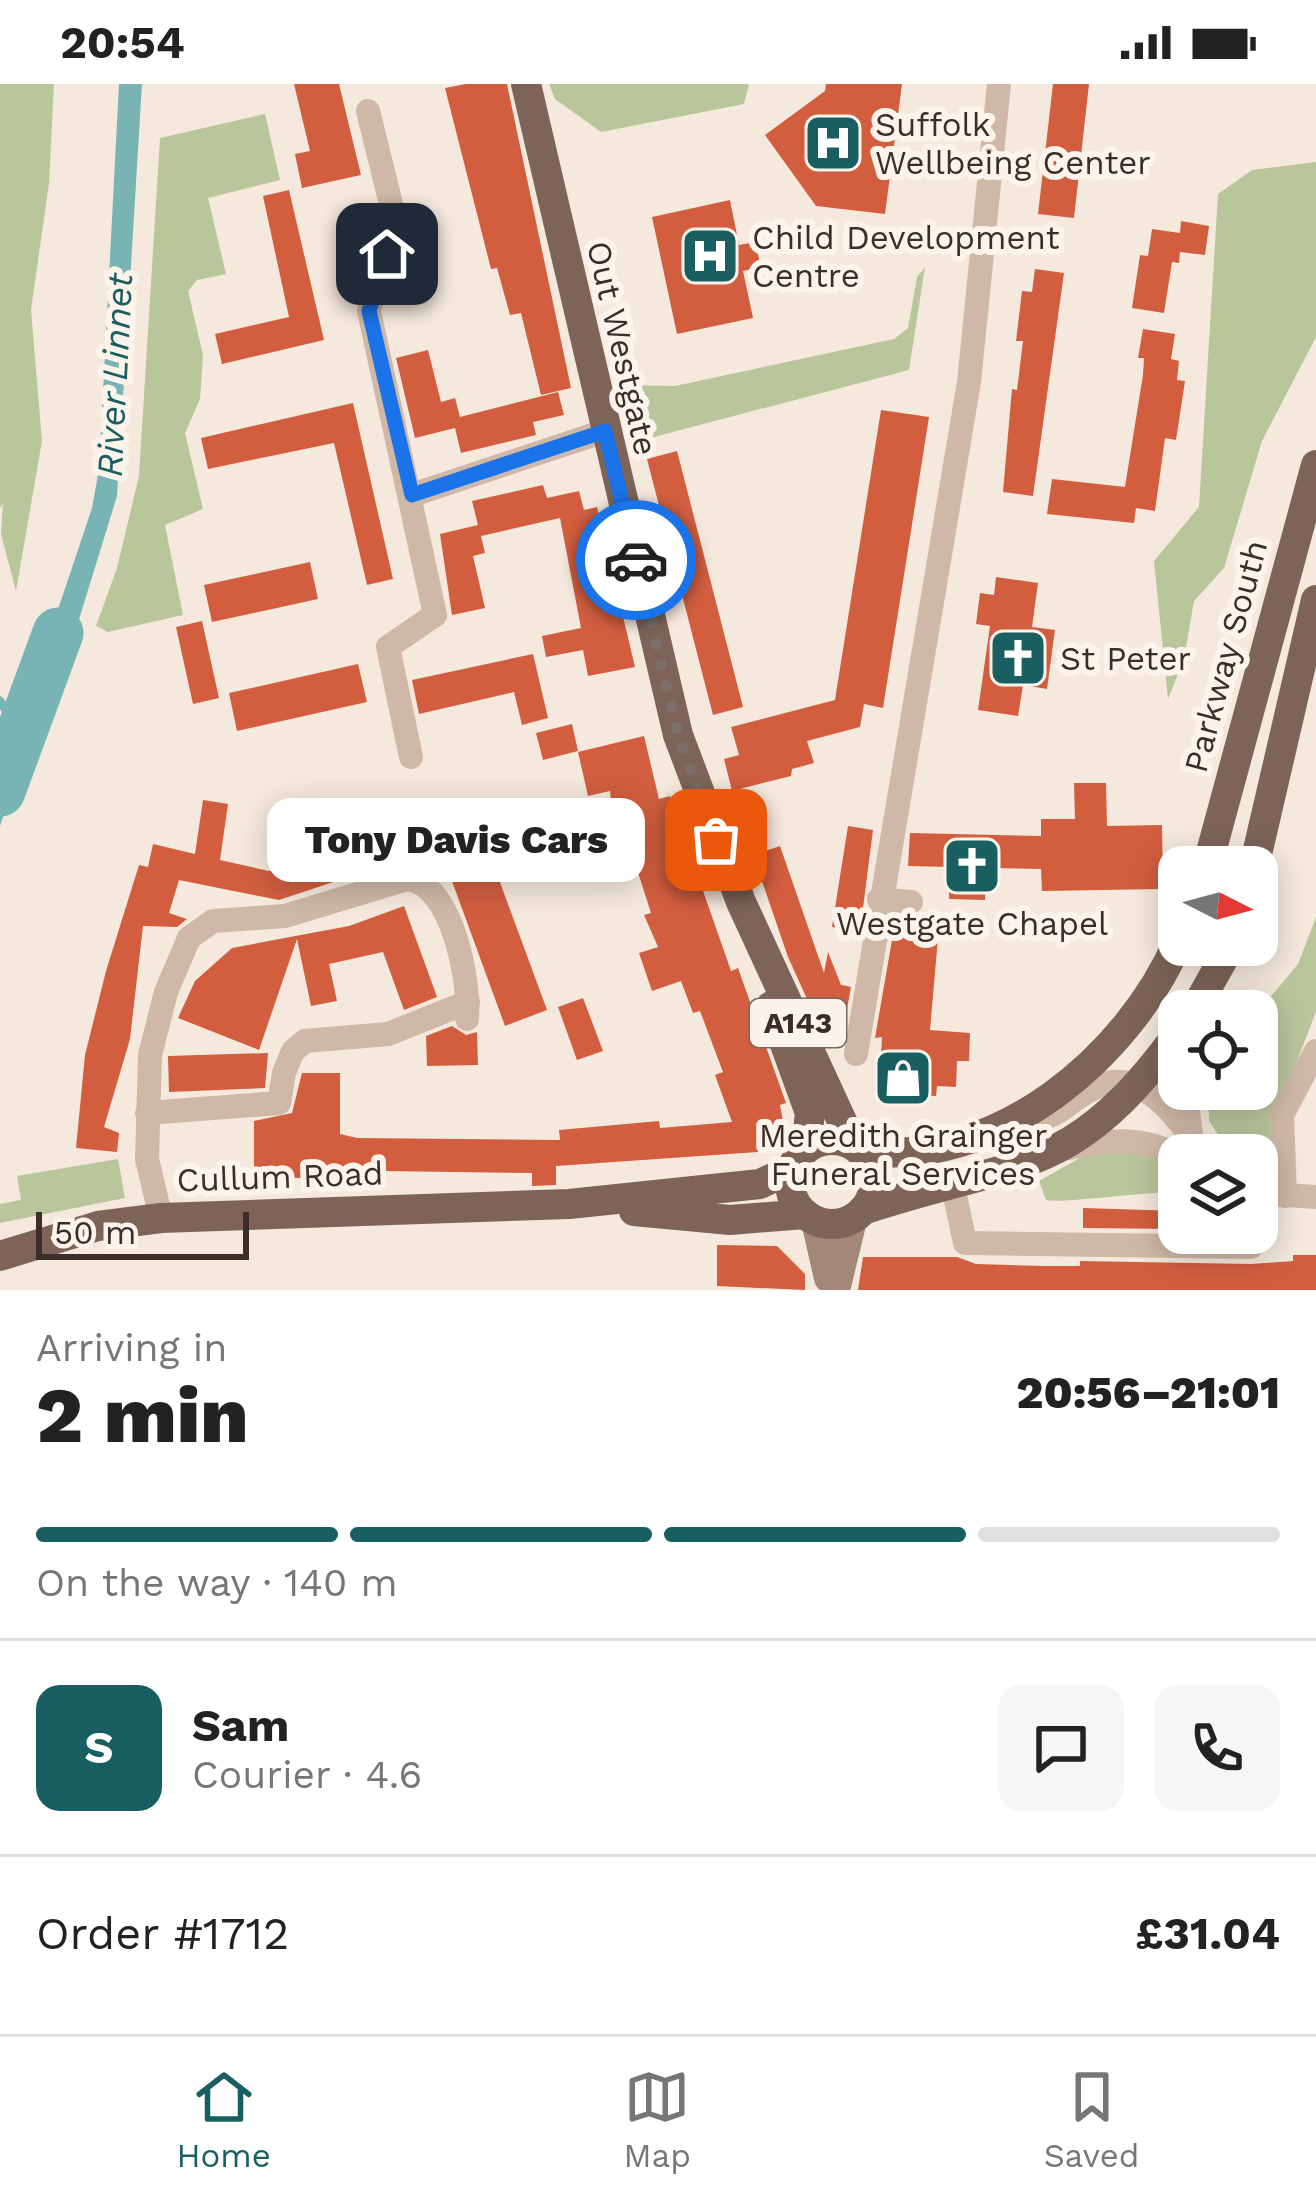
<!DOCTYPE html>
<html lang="en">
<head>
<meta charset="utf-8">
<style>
  body { margin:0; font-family:"Work Sans",sans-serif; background:#f6f6f6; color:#222; height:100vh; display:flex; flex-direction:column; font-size:45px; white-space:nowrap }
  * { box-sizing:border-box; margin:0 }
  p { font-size:39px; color:#767676 }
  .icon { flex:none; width:66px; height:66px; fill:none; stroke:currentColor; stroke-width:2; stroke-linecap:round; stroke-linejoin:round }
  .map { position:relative; height:1206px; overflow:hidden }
  .side { display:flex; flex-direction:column; background:#fff; flex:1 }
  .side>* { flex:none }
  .needle { width:78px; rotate:96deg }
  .fabs { position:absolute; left:1158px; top:762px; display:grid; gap:24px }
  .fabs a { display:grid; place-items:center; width:120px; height:120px; border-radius:24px; background:#fff; box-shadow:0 6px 30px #0003; font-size:60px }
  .scale { position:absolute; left:36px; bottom:30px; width:213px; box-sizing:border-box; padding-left:12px; border:6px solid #3b2e29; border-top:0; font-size:33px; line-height:42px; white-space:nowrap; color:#3b2e29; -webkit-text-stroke:9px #fcf3eb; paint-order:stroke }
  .pin { position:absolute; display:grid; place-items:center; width:102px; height:102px; color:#fff; margin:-51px; border-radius:24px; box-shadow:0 6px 18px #0006 }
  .courier { position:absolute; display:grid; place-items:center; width:120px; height:120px; margin:-60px; border:9px solid #1a73e8; border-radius:50%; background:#fff; color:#222; box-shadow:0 3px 15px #0007 }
  .bubble { position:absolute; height:84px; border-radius:24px; background:#fff; box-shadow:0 6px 30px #0003; font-size:39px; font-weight:800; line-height:84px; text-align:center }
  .head em { font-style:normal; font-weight:800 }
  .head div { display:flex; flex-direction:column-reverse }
  .head { display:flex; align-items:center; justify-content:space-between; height:204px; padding:0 36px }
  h1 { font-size:78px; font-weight:800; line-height:90px }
  .bar { display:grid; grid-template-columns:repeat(4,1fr); gap:18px 12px; align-content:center; height:144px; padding:0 36px }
  .bar i { height:15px; border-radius:9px; background:#e0e0e0 }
  .bar .current { background:#195e61 }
  .bar p { grid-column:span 4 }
  .line { display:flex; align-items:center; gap:30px; padding:0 36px; border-top:3px solid #e0e0e0 }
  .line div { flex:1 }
  .round { display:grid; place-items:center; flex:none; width:126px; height:126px; border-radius:24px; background:#f6f6f6 }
  .status { display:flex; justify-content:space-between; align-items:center; height:84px; padding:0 60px; background:#fff; direction:ltr }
  .status svg { height:33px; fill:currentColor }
  .tabs { display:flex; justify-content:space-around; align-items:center; height:168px; border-top:3px solid #e0e0e0; background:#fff; font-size:33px; color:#767676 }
  .tabs a { display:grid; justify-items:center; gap:6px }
  .tabs .current { color:#195e61 }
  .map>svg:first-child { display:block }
</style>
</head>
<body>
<div class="status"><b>20:54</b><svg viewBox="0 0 49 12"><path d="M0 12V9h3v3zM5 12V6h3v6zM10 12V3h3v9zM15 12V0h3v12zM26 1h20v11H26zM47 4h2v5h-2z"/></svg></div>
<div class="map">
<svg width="1316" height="1206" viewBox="0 0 1316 1206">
  <rect width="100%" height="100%" fill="#f5e9dd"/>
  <g fill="#b9c69b">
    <polygon points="0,0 54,0 49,99 31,226 42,357 16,507 1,450 3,419 0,424"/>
    <polygon points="549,0 749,0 744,20 601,48 555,15"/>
    <polygon points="265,30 280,96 208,114 226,190 197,196 188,207 203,271 200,315 185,349 203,425 165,441 183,531 108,548 96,542 117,484 139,392 160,54"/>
    <polygon points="1316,78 1316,253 1262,357 1224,484 1194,517 1184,575 1168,615 1154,477 1199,423 1218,110 1252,86"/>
    <polygon points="925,183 909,286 635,358 622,301 675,302 894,255 908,244 917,193"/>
    <polygon points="1316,833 1316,928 1276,1031 1265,1085 1257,1082 1257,1071 1232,1071 1209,1037 1208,1005 1257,1005 1257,929 1298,880"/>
    <path d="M 1113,1064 L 1168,1077 L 1179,1087 L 1179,1108 C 1152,1107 1058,1120 1046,1116 L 1039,1097 L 1087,1070 Z"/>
    <polygon points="118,1075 125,1114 0,1139 0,1120 21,1116 17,1092"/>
  </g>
  <g fill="#79b4b5">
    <polygon points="119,0 142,0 117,412 44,649 31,606 92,424 99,385"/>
    <path d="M 0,612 C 30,664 18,689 0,742 L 0,679 L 8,627 L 0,621 Z"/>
  </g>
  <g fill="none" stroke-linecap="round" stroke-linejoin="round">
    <polyline stroke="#79b4b5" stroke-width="9" points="0,617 20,648"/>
    <polyline stroke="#79b4b5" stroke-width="51" points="0,707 58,549"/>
  </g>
  <g fill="#d25e3f">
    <polygon points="294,0 339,0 361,91 302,104 295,70 310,67"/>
    <polygon points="466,0 507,0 571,304 541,311 521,229 510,231 497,184 491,185 445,4"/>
    <polygon points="826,0 902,0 885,130 816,122 765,51 825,7"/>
    <polygon points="1053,0 1089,0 1074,134 1038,130"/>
    <polygon points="289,106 324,256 222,280 215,250 289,233 263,112"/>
    <polygon points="730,116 739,161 755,158 761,183 743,187 753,234 677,250 652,133"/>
    <polygon points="1181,137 1209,142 1205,171 1180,168 1179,179 1172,178 1164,229 1132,224 1140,171 1148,172 1152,145 1180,149"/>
    <polygon points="1035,185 1064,189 1033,412 1003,408 1012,305 1017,306 1023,257 1016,257 1022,207 1032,208"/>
    <polygon points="1143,245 1175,250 1171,275 1179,277 1177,296 1185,297 1176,356 1165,354 1155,427 1136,424 1134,439 1047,430 1052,395 1125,403 1143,291 1144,274 1138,274"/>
    <polygon points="428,266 441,318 455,314 460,333 558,308 564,331 533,338 536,351 461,369 455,344 415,354 396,274"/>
    <polygon points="353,319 393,495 367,501 334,359 208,385 201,354"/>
    <polygon points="881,326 929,333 883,624 864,620 860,643 807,657 814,679 792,685 791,692 732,707 724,675 739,671 731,643 835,616"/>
    <polygon points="677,367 743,623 713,631 647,375"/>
    <polygon points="543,401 547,414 579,407 584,426 597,423 635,583 588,592 583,566 546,573 542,552 581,544 560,434 481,452 485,469 473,472 485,524 452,531 440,450 478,441 472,417"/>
    <polygon points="310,478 318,515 212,538 204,501"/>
    <polygon points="996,493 1038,499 1032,543 1055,546 1047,605 1023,601 1018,632 978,626 990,542 976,540 980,509 994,511"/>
    <polygon points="202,537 219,614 193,620 176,543"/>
    <polygon points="533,570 548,634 522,641 514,608 419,630 412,596"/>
    <polygon points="358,580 367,618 237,647 229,609"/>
    <polygon points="572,640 578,667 543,676 536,649"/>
    <polygon points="644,652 659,715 670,712 731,887 738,884 786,1019 780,1021 783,1037 774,1053 758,1068 556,1082 556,1101 532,1102 532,1089 308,1086 308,1094 254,1094 254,1037 292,1029 302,989 340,989 340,1050 357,1054 560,1056 559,1046 659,1037 660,1044 732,1038 715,991 723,988 700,927 693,929 681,897 652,907 639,869 658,863 644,831 651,829 634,776 618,781 610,707 588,712 578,668"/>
    <polygon points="1074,699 1106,699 1107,742 1162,741 1163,805 1042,807 1041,785 986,784 985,816 949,815 950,783 908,782 910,749 1041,752 1041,735 1075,735"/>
    <polygon points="384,714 386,741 448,720 461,747 421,769 279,816 179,796 169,829 187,835 177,843 143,842 130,955 104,1043 119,1049 117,1068 76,1064 85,971 106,887 139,781 148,783 153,760 195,770 203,716 228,720 220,776 269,787 311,773 306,725"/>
    <polygon points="848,742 873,746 860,847 832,843"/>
    <polygon points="780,762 824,889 828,868 841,901 851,903 841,958 827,959 788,873 753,771"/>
    <polygon points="490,771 547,926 505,942 449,789"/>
    <polygon points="404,822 437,913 404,926 383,868 329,880 337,917 311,922 297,855 259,966 178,934 195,897 232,864 349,842"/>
    <polygon points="896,833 948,837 946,854 938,854 930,946 970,949 969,977 957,977 956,1003 937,1002 936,1012 879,1010 882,953 875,954"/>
    <polygon points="583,914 603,967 577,976 558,923"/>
    <polygon points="452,942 466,951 477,948 478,981 427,982 426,952"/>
    <polygon points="268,969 265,1004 169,1008 168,972"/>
    <polygon points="1083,1124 1179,1127 1179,1145 1083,1144"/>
    <polygon points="717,1161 777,1162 805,1190 805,1206 717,1202"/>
    <polygon points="1293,1171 1316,1171 1316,1206 858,1206 863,1173 957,1173 976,1180 1045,1182 1080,1182 1080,1177 1251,1180 1293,1177"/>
  </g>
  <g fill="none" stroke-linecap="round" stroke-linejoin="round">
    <g stroke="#cfb8a7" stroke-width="24">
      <polyline points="368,27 393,128 369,227 435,531 388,563 411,673"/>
      <polyline points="412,411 605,347"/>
      <polyline points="421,796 435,778 531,732"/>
      <polyline points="879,815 911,818"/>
      <polyline points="856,970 969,298 999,0"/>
      <polyline points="1185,1005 1191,1050"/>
      <polyline points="147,1029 279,1019 284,989 293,967 305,957 388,950 468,918"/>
      <path d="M 1013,1035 C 1068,1038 1057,1020 1099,1002 C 1145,982 1182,1041 1204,1071"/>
      <path d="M 1063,1065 C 1108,1057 1138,1050 1179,1072"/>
      <polyline points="953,1102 965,1159 1251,1163 1252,1149"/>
      <polyline points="1257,1109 1316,1113"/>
      <polyline points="1285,1112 1282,1031 1316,967"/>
      <path d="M 161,1134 L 147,1075 L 150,971 L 166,908 L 189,854 L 213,837 L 285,832 L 407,795 C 452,799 470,896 467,935"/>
    </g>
    <g stroke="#a38778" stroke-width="30">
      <polyline points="816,1137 829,1194"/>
      <polyline points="835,1206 852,1136"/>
    </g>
    <g stroke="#7e6458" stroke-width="30">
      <polyline points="526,0 678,651 741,818 853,1061"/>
      <polyline points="1207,783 1316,381"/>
      <polyline points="1254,783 1316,516"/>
      <polyline points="771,922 810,1029 806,1064"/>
      <polyline points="1194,927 1231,861"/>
      <circle cx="832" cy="1098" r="42"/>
      <path d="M 861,1067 C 997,1084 1128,974 1179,856"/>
      <path d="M 863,1126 C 1020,1074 1072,1095 1179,948"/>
      <polyline points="634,1127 730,1136 805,1130"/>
      <polyline points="0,1172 98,1142 161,1134 569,1120 760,1100 792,1085"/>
    </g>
  </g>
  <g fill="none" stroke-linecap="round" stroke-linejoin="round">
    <polyline stroke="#7c6f68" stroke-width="12" stroke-dasharray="0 21.6" points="636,476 678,651 716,756"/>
    <polyline stroke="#1a73e8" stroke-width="15" points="387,170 369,227 412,411 605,347 636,476"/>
  </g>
  <defs>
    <g id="hospital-square" transform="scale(3)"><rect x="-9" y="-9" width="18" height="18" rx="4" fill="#195e61" stroke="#fcf3eb"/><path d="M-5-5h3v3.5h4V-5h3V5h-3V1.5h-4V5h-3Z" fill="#fff"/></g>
    <g id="church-square" transform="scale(3)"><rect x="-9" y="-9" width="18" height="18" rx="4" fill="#195e61" stroke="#fcf3eb"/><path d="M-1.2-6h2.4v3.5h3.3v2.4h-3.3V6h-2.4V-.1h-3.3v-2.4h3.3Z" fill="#fff"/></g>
    <g id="shop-square" transform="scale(3)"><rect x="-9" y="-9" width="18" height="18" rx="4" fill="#195e61" stroke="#fcf3eb"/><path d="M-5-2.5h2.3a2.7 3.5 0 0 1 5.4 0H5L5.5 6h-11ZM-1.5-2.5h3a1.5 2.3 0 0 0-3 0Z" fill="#fff"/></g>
  </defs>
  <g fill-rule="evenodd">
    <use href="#hospital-square" x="833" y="59"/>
    <use href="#hospital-square" x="710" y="172"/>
    <use href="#church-square" x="1018" y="574"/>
    <use href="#church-square" x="972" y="782"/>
    <use href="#shop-square" x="903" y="994"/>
  </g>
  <g text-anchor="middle" stroke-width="12" stroke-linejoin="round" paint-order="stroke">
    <rect fill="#fcf3eb" stroke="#756963" stroke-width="3" x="750" y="915" width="96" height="48" rx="9"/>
    <g font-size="30" font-weight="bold" fill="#3b2e29">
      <text x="798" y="949">A143</text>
    </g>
    <g font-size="33" fill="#3b2e29" stroke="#fcf3eb" text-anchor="start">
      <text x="875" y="52">Suffolk<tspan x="875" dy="38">Wellbeing Center</tspan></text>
      <text x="752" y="165">Child Development<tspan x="752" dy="38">Centre</tspan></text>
      <text x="1060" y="586">St Peter</text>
      <text x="972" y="851" text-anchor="middle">Westgate Chapel</text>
      <text x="903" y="1063" text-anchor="middle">Meredith Grainger<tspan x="903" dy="38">Funeral Services</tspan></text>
    </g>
    <g font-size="33" fill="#3b2e29" stroke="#fcf3eb">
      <text transform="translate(623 264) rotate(77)" y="12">Out Westgate</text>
      <text transform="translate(1225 572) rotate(-75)" y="12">Parkway South</text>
      <text transform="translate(280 1092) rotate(-2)" y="12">Cullum Road</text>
    </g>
    <g font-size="36" font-style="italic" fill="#195e61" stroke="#fcf3eb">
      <text transform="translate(114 291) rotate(-87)" y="13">River Linnet</text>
    </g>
  </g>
</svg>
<div class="fabs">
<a><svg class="needle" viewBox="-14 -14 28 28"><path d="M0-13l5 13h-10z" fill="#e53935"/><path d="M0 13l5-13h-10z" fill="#767676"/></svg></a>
<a><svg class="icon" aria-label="locate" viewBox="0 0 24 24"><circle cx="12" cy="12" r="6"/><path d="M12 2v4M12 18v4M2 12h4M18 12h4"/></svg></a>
<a><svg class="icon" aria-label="layers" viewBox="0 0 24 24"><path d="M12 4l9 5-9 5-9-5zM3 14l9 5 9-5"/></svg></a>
</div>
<div class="scale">50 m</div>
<div class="pin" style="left:716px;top:756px;background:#ea580c"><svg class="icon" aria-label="bag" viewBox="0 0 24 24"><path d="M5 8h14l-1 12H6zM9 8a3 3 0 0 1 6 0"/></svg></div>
<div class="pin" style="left:387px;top:170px;background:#1f2937"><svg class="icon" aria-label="home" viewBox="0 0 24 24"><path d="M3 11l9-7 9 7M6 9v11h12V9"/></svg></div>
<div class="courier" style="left:636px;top:476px"><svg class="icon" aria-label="car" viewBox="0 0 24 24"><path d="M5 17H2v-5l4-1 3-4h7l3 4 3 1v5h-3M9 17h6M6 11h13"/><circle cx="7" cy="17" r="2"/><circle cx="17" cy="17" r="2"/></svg></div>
<div class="bubble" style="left:267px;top:714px;width:378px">Tony Davis Cars</div>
</div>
<section class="side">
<div class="head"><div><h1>2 min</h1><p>Arriving in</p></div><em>20:56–21:01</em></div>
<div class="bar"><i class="current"></i><i class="current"></i><i class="current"></i><i></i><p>On the way · 140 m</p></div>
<div class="line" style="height:216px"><b class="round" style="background:#195e61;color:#fff">S</b><div><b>Sam</b><p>Courier · 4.6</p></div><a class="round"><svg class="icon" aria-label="chat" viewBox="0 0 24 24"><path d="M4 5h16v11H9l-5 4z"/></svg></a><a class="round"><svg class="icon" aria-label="phone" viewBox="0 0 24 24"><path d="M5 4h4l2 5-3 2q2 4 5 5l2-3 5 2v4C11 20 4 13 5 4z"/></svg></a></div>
<div class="line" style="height:156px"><div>Order #1712</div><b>£31.04</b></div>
</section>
<nav class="tabs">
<a class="current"><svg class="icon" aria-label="home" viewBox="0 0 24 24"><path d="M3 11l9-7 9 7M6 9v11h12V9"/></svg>Home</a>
<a><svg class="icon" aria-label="map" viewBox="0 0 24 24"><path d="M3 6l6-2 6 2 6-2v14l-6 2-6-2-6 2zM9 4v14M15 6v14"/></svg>Map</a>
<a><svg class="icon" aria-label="saved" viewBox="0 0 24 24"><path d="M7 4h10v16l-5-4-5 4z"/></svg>Saved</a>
</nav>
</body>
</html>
